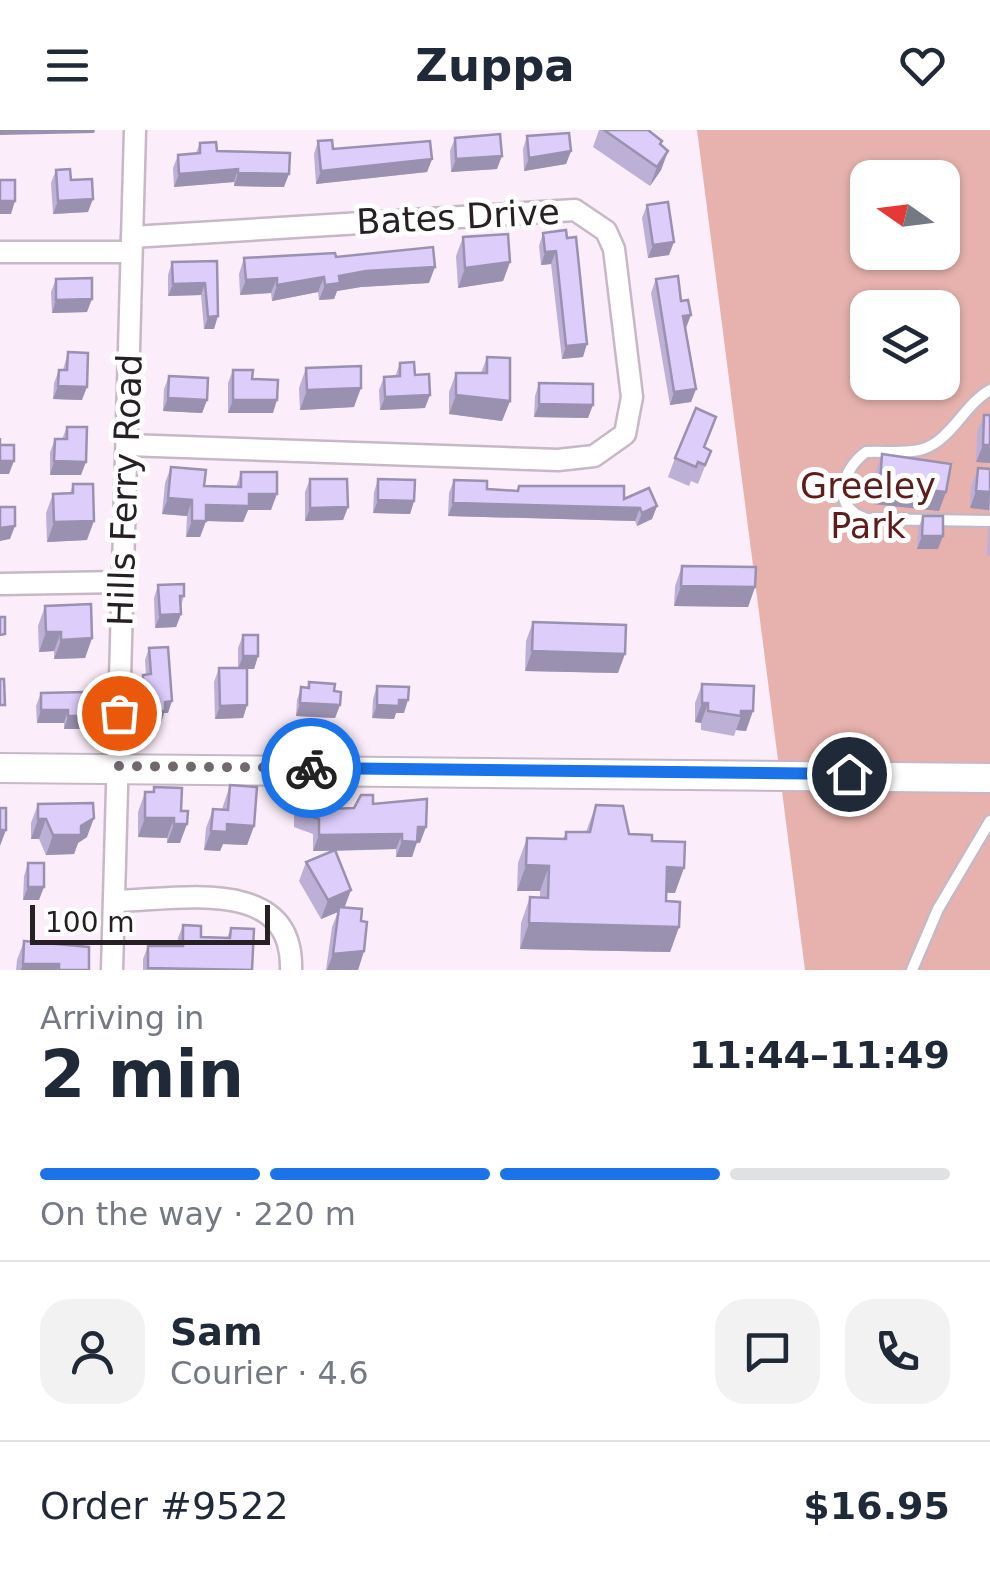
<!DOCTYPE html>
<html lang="en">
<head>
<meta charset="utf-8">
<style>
  body { margin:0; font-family:"DejaVu Sans",sans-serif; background:#f2f2f3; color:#1f2937; height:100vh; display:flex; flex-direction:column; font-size:38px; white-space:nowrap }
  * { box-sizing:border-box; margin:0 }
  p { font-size:32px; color:#747a83 }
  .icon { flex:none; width:55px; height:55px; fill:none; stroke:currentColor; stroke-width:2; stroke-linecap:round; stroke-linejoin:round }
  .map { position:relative; height:840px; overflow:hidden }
  .panel { display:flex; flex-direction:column; background:#fff; flex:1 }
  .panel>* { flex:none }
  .needle { width:65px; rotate:284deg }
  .controls { position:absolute; left:850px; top:30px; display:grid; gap:20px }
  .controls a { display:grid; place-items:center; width:110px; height:110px; border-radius:20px; background:#fff; box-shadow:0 2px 8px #0004; font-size:50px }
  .scale { position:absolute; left:30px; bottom:25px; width:240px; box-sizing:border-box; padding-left:10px; border:5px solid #262025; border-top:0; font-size:28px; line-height:35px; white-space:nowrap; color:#262025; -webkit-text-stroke:8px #fff; paint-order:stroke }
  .pin { position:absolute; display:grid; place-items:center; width:85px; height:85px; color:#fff; margin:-42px; border:5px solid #fff; border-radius:50%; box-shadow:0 2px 10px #0007 }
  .courier { position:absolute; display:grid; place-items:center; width:100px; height:100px; margin:-50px; border:8px solid #1a73e8; border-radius:50%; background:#fff; color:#222; box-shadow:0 2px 12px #0007 }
  .overview em { font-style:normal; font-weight:700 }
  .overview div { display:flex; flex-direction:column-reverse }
  .overview { display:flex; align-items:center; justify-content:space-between; height:170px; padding:0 40px }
  h1 { font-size:65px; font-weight:700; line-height:75px }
  .bar { display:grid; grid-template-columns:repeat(4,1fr); gap:15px 10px; align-content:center; height:120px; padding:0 40px }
  .bar i { height:12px; border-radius:8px; background:#e0e1e3 }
  .bar .on { background:#1a73e8 }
  .bar p { grid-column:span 4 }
  .line { display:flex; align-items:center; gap:25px; padding:0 40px; border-top:2px solid #e0e1e3 }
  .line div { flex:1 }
  .round { display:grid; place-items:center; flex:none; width:105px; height:105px; border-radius:30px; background:#f2f2f3 }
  header { display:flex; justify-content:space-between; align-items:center; height:130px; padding:0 40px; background:#fff; font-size:45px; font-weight:700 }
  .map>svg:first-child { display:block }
</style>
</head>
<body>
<header><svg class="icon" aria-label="menu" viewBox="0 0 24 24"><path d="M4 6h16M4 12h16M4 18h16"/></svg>Zuppa<svg class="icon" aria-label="heart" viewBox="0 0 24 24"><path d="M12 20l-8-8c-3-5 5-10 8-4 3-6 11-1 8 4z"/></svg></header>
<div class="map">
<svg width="990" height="840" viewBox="0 0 990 840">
  <rect width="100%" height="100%" fill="#fbedf9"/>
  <path fill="#e7b2ad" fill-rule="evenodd" d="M 697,0 L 990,0 L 990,840 L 805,840 ZM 868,48 L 942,48 L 942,122 L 868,122 ZM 868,178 L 942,178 L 942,252 L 868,252 Z"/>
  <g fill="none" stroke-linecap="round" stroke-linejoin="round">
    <g stroke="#c6b8c5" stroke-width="15">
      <g id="service">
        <path d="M 990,260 C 965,274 951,310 923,319 C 907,324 884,321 866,322 C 841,340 830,379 868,389 L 990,391"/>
        <polyline points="912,840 938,779 990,691"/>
      </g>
    </g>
    <g stroke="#c6b8c5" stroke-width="25">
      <g id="minor">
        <polyline points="0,122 131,122"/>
        <polyline points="127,315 558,330 594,326 625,304 632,267 614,119 606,101 575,80 132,107"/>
        <polyline points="0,454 122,452"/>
        <path d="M 114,771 C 179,770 294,745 291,840"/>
        <polyline points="112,840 135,0"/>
      </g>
    </g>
    <g stroke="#c6b8c5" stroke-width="32">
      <polyline id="secondary" points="0,638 990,648"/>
    </g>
    <use href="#service" stroke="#fff" stroke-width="10"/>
    <use href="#minor" stroke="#fff" stroke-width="20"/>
    <use href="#secondary" stroke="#fff" stroke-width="28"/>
  </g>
  <g fill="#bdb0d7">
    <polygon points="599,0 648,0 662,11 661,15 668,21 661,40 650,56 593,17"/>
    <polygon points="527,6 571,21 566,34 524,41 523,19"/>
    <polygon points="455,8 497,39 451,42 450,21"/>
    <polygon points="318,11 333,19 432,29 427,42 316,54 314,24"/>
    <polygon points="200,13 217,21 284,57 234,56 234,52 174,57 173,38 178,25 196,23"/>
    <polygon points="56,40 71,50 88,82 53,84 51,53"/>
    <polygon points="647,75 669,125 648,128 642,88"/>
    <polygon points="543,103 567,108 583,227 562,229 551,134 541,135 539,116"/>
    <polygon points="463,107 510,132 503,151 458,158 456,126"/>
    <polygon points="336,127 429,153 361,157 337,161 334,169 319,170 318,162 272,171 271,163 240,165 239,144 244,128"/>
    <polygon points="217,131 214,199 204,199 201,165 168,166 168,145 172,132"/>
    <polygon points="56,149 87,182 52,183 51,162"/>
    <polygon points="656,149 685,198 696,259 691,272 670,275 651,163"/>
    <polygon points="68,222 82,270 53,269 54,253 59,240 63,240"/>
    <polygon points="487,227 510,271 502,291 449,284 449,262 456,243 481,243"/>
    <polygon points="400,233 415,245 425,278 380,280 379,260 384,247 395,247"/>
    <polygon points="306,238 354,277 300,280 299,258"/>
    <polygon points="233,240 252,249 273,283 228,283 228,253"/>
    <polygon points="169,246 207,270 202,283 163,281 164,259"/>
    <polygon points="539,253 588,288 534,287 535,266"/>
    <polygon points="984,285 990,285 990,333 976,332 977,302"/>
    <polygon points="67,297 81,345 50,345 50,322 55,309 62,309"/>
    <polygon points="704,318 711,321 698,354 691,351 689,356 668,347 675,328"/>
    <polygon points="882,324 946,362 939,381 873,374 875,343"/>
    <polygon points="171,337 204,356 236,357 241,342 271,380 248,380 243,392 206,391 200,407 186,407 187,386 162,384 165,353"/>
    <polygon points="978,338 990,339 990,381 970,378 971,356"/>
    <polygon points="310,349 348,377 343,390 305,391 305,362"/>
    <polygon points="378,349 414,371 410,384 373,383 374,362"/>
    <polygon points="454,350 487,359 517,361 519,356 624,369 657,376 652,389 637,396 635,391 448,386 449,363"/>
    <polygon points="73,354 87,410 47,412 46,383 53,364 70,363"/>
    <polygon points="923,386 938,419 917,419 918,399"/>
    <polygon points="990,395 990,426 987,426 988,400"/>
    <polygon points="682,436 755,457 748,477 674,476 675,456"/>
    <polygon points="158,455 184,466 181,476 181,484 176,497 155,498 154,468"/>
    <polygon points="45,476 92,508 85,528 54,529 54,521 39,522 38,496"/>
    <polygon points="533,492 618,543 525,541 526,511"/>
    <polygon points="243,505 258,526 254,539 247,539 247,575 243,588 215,589 214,552 219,538 238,538 238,518"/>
    <polygon points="149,518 168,583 164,583 161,593 139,593 139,556 143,545 146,545 145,530"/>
    <polygon points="309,552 334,561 340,575 335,588 296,586 297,570 301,557 307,558"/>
    <polygon points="702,554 754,556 746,601 736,600 734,606 701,600 701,593 695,592 695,573"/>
    <polygon points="377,556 404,583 396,583 394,589 372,588 373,569"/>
    <polygon points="41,563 85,586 80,599 64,599 64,593 37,593 36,576"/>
    <polygon points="230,655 254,696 247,715 223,714 220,721 204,720 206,698 213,679 222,679"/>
    <polygon points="154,657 182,658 180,713 167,713 167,708 138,707 138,682 145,662 152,662"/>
    <polygon points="300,667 328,679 354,678 373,674 420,713 417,712 412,727 396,727 396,719 335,721 345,778 361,791 364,821 358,840 326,840 332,797 338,782 321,789 299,751 306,732 334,721 313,721 313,704 294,697 294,683"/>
    <polygon points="38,674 87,707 78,713 74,724 46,725 39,709 31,709 31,693"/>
    <polygon points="596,675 629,704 652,711 675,763 666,763 666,771 679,797 670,822 520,819 521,793 530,767 540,768 540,761 517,761 518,733 527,708 563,709 566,702 586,702"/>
    <polygon points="28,733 39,770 23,770 24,746"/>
    <polygon points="183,795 201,807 227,808 231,798 252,840 143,840 143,829 148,816 178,816 178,808"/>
    <polygon points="24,811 89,840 16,840 17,830"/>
  </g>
  <g fill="#9a90af">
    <polygon points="0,0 95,0 94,3 0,5"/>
    <polygon points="571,21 566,34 524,41 529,28"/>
    <polygon points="668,21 661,40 650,56 657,37"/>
    <polygon points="502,26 497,39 451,42 456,29"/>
    <polygon points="432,29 427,42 316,54 321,41"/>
    <polygon points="238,39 234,52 174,57 179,44"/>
    <polygon points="238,43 289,44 284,57 234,56"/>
    <polygon points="93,69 88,82 53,84 58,71"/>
    <polygon points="0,71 15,71 11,84 0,84"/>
    <polygon points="674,112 669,125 648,128 653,115"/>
    <polygon points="556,121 551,134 541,135 545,122"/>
    <polygon points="510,132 503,151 458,158 465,138"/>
    <polygon points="435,137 429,153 361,157 337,161 334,169 319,170 325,155 339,146 366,141"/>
    <polygon points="324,147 318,162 272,171 277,155"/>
    <polygon points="277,148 271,163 240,165 246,150"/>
    <polygon points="205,153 201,165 168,166 173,154"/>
    <polygon points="92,169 87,182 52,183 56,170"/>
    <polygon points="691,185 686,198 683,186"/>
    <polygon points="218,186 214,199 204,199 208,187"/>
    <polygon points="587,214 583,227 562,229 566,216"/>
    <polygon points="58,256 87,257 82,270 53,269"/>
    <polygon points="361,258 354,277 300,280 307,260"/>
    <polygon points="696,259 691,272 670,275 674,262"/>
    <polygon points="430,265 425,278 380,280 385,267"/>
    <polygon points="456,265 510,271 502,291 449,284"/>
    <polygon points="168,268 207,270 202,283 163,281"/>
    <polygon points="233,270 277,270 273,283 228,283"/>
    <polygon points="539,274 593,275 588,288 534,287"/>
    <polygon points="983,315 990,315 990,333 976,332"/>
    <polygon points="0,331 14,331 9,344 0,344"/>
    <polygon points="54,331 86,332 81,345 50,345"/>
    <polygon points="880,355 946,362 939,381 873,374"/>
    <polygon points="976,361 990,362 989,380 970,378"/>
    <polygon points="249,364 277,364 271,380 248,380 243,392 206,391 200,407 186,407 192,391 206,375"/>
    <polygon points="168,368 192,370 187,386 162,384"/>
    <polygon points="378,370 414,371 410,384 373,383"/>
    <polygon points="453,373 640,378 635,391 448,386"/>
    <polygon points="657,376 652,389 637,396 642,383"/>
    <polygon points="348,377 343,390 305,391 310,378"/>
    <polygon points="94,391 87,410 47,412 54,392"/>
    <polygon points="15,396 10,409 0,411 0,398"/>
    <polygon points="922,406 943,406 938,419 917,419"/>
    <polygon points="681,456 755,457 748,477 674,476"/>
    <polygon points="181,484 176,497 155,498 160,485"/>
    <polygon points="46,502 61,502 54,521 39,522"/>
    <polygon points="92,508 85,528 54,529 61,510"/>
    <polygon points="532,521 625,524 618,543 525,541"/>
    <polygon points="243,526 258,526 254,539 238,539"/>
    <polygon points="399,570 408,570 404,583 396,583 394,589 372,588 377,575"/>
    <polygon points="172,571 168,583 164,583 161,593 139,593 143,581 165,572"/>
    <polygon points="300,573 340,575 335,588 296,586"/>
    <polygon points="702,573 708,573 701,593 695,592"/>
    <polygon points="247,575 243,588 215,589 220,576"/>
    <polygon points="41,580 68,580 64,593 37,593"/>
    <polygon points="741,581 753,581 746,601 736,600 741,586"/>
    <polygon points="68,586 85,586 80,599 64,599"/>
    <polygon points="94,688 87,707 78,713 74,724 46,725 53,705 81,696"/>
    <polygon points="145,688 174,688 167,708 138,707"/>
    <polygon points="38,689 46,689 39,709 31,709"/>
    <polygon points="174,694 187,694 180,713 167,713"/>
    <polygon points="227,694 254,696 247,715 223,714 220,721 204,720 211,701"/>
    <polygon points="418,697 426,697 420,713 417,712 412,727 396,727 402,711"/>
    <polygon points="0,700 6,700 0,716"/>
    <polygon points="402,704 396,719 313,721 319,705"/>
    <polygon points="526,735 549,736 540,761 517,761"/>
    <polygon points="667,737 684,738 675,763 658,762"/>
    <polygon points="28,757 44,757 39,770 23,770"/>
    <polygon points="351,760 344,779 339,777 338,782 321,789 328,770"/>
    <polygon points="529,793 679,797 670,822 520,819"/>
    <polygon points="364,821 358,840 327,840 333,824"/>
    <polygon points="23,834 59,834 57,840 21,840"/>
  </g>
  <g fill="#dccdfa" stroke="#9a90af" stroke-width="2.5">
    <polygon points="604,0 648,0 662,11 660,14 668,21 657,37"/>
    <polygon points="569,3 571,21 529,28 527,6"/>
    <polygon points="500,4 502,26 456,29 455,8"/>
    <polygon points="332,10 333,19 430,11 432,29 321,41 318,11"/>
    <polygon points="216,12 217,21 290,23 289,44 238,43 238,39 179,44 178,25 200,23 200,13"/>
    <polygon points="70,39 71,50 92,49 93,69 58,71 56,40"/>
    <rect x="0" y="50" width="15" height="21"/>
    <polygon points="668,72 674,112 653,115 647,75"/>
    <polygon points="566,100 567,108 576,107 587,214 566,216 556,121 545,122 543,103"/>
    <polygon points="508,104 510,132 465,138 463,107"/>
    <polygon points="433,117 435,137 366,141 339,146 340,153 325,155 324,147 277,155 277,148 246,150 244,128 335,123 336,127"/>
    <polygon points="217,131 218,186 208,187 205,153 173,154 172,132"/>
    <polygon points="678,146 681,171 688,170 691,185 683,186 696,259 674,262 656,149"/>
    <polygon points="92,148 92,169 56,170 56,149"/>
    <polygon points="68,222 88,223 87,257 58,256 59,240 67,240"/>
    <polygon points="487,227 510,228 510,271 456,265 456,243 487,243"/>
    <polygon points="414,232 415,245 429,244 430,265 385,267 384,247 400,246 400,233"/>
    <polygon points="361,236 361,258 307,260 306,238"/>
    <polygon points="233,240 253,240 252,249 278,250 277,270 233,270"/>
    <polygon points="169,246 208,248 207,270 168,268"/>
    <polygon points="539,253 593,254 593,275 539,274"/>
    <polygon points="696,278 716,287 704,317 711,321 705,335 698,332 696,337 675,328"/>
    <polygon points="984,285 990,285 990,315 983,315"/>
    <polygon points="67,297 87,297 86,332 54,331 55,309 67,309"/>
    <polygon points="0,308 0,315 14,315 14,331 0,331"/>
    <polygon points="882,324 951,334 946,362 880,355"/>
    <polygon points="171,337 206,340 204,356 241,357 241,342 277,342 277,364 249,364 249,376 206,375 206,391 192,391 192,370 168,368"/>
    <polygon points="978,338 990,339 990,362 976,361"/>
    <polygon points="310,349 347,349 348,377 310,378"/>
    <polygon points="378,349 415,350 414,371 378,370"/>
    <polygon points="454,350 487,351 487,359 518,361 519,356 624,356 624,369 649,358 657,376 642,383 640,378 453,373"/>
    <polygon points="73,354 93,354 94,391 54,392 53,364 73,363"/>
    <polygon points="0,377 15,377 15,396 0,398"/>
    <polygon points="923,386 943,386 943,406 922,406"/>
    <polygon points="682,436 756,437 755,457 681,456"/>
    <polygon points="184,454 184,466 180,466 181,484 160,485 158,455"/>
    <polygon points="91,474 92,508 61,510 61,502 46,502 45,476"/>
    <polygon points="0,487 5,487 5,504 0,505"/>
    <polygon points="533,492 626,495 625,524 532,521"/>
    <rect x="243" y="505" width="15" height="21"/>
    <polygon points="168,517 172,571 165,572 165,581 143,581 143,545 151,544 149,518"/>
    <polygon points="219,538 247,538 247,575 220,576"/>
    <polygon points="0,549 4,549 5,575 0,575"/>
    <polygon points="309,552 335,554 334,561 341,562 340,575 300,573 301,557 309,558"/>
    <polygon points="702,554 754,556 753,581 741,581 741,586 708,581 708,573 702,573"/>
    <polygon points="377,556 409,557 408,570 399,570 399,576 377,575"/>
    <polygon points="84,562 85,586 68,586 68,580 41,580 41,563"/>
    <polygon points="230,655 257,657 254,696 227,694 227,702 211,701 213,679 228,680"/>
    <polygon points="154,657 182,658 181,681 188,681 187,694 174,694 174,688 145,688 145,662 154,662"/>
    <polygon points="361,665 373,665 373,674 427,669 426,697 418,697 417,712 402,711 402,704 319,705 319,689 299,682 300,667 328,668 328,679 354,678"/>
    <polygon points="93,673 94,688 81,696 81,705 53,705 46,689 38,689 38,674"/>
    <polygon points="596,675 623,676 629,704 652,705 652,711 685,712 684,738 667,737 666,771 680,772 679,797 529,793 530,767 548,768 549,736 526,735 527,708 566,709 566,702 590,702"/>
    <rect x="0" y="678" width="6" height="22"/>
    <polygon points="335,720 351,760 328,770 306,732"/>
    <rect x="28" y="733" width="16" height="24"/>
    <polygon points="339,777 362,779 361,791 367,792 364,821 333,824"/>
    <polygon points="183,795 201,796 201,807 230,808 231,798 254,799 252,840 148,838 148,816 183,816"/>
    <polygon points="24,811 89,817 89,840 59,840 59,834 23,834"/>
  </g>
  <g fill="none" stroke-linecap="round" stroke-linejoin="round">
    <polyline stroke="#71686f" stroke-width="10" stroke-dasharray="0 18" points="119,583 118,636 311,638"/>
    <polyline stroke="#1a73e8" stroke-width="12" points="311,638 849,644"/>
  </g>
  <g text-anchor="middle" stroke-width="10" stroke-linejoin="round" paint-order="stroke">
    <g font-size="35" fill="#262025" stroke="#fff">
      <text transform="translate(458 87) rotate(-3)" y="12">Bates Drive</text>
      <text transform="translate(125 360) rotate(-88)" y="12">Hills Ferry Road</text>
    </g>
    <g font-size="35" fill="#5d1d1b" stroke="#fff">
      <text x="868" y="368">Greeley<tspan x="868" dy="40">Park</tspan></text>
    </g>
  </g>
</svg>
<div class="controls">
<a><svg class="needle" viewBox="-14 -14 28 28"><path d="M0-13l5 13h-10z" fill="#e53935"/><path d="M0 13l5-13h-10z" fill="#747a83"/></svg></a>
<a><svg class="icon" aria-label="layers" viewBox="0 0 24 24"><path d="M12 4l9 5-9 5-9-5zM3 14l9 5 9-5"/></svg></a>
</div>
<div class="scale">100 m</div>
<div class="pin" style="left:119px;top:583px;background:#ea580c"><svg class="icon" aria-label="bag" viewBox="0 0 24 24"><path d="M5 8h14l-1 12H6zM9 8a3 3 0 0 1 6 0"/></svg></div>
<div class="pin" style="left:849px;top:644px;background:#1f2937"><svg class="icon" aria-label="home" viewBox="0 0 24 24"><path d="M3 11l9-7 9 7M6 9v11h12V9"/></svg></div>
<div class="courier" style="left:311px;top:638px"><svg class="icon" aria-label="bike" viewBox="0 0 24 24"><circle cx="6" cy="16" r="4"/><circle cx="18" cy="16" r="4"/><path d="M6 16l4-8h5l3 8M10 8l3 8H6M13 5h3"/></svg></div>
</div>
<section class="panel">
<div class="overview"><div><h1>2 min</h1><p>Arriving in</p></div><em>11:44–11:49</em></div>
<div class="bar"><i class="on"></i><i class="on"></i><i class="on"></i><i></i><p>On the way · 220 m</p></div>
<div class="line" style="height:180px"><a class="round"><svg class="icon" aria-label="person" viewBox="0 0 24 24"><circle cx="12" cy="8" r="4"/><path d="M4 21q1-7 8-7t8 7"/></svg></a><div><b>Sam</b><p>Courier · 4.6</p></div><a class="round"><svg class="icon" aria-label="chat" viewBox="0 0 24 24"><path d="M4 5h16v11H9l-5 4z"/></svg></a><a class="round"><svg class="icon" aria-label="phone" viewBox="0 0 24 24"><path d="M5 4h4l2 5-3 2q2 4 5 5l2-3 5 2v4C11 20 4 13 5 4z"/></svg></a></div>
<div class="line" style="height:130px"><div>Order #9522</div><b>$16.95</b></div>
</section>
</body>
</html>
